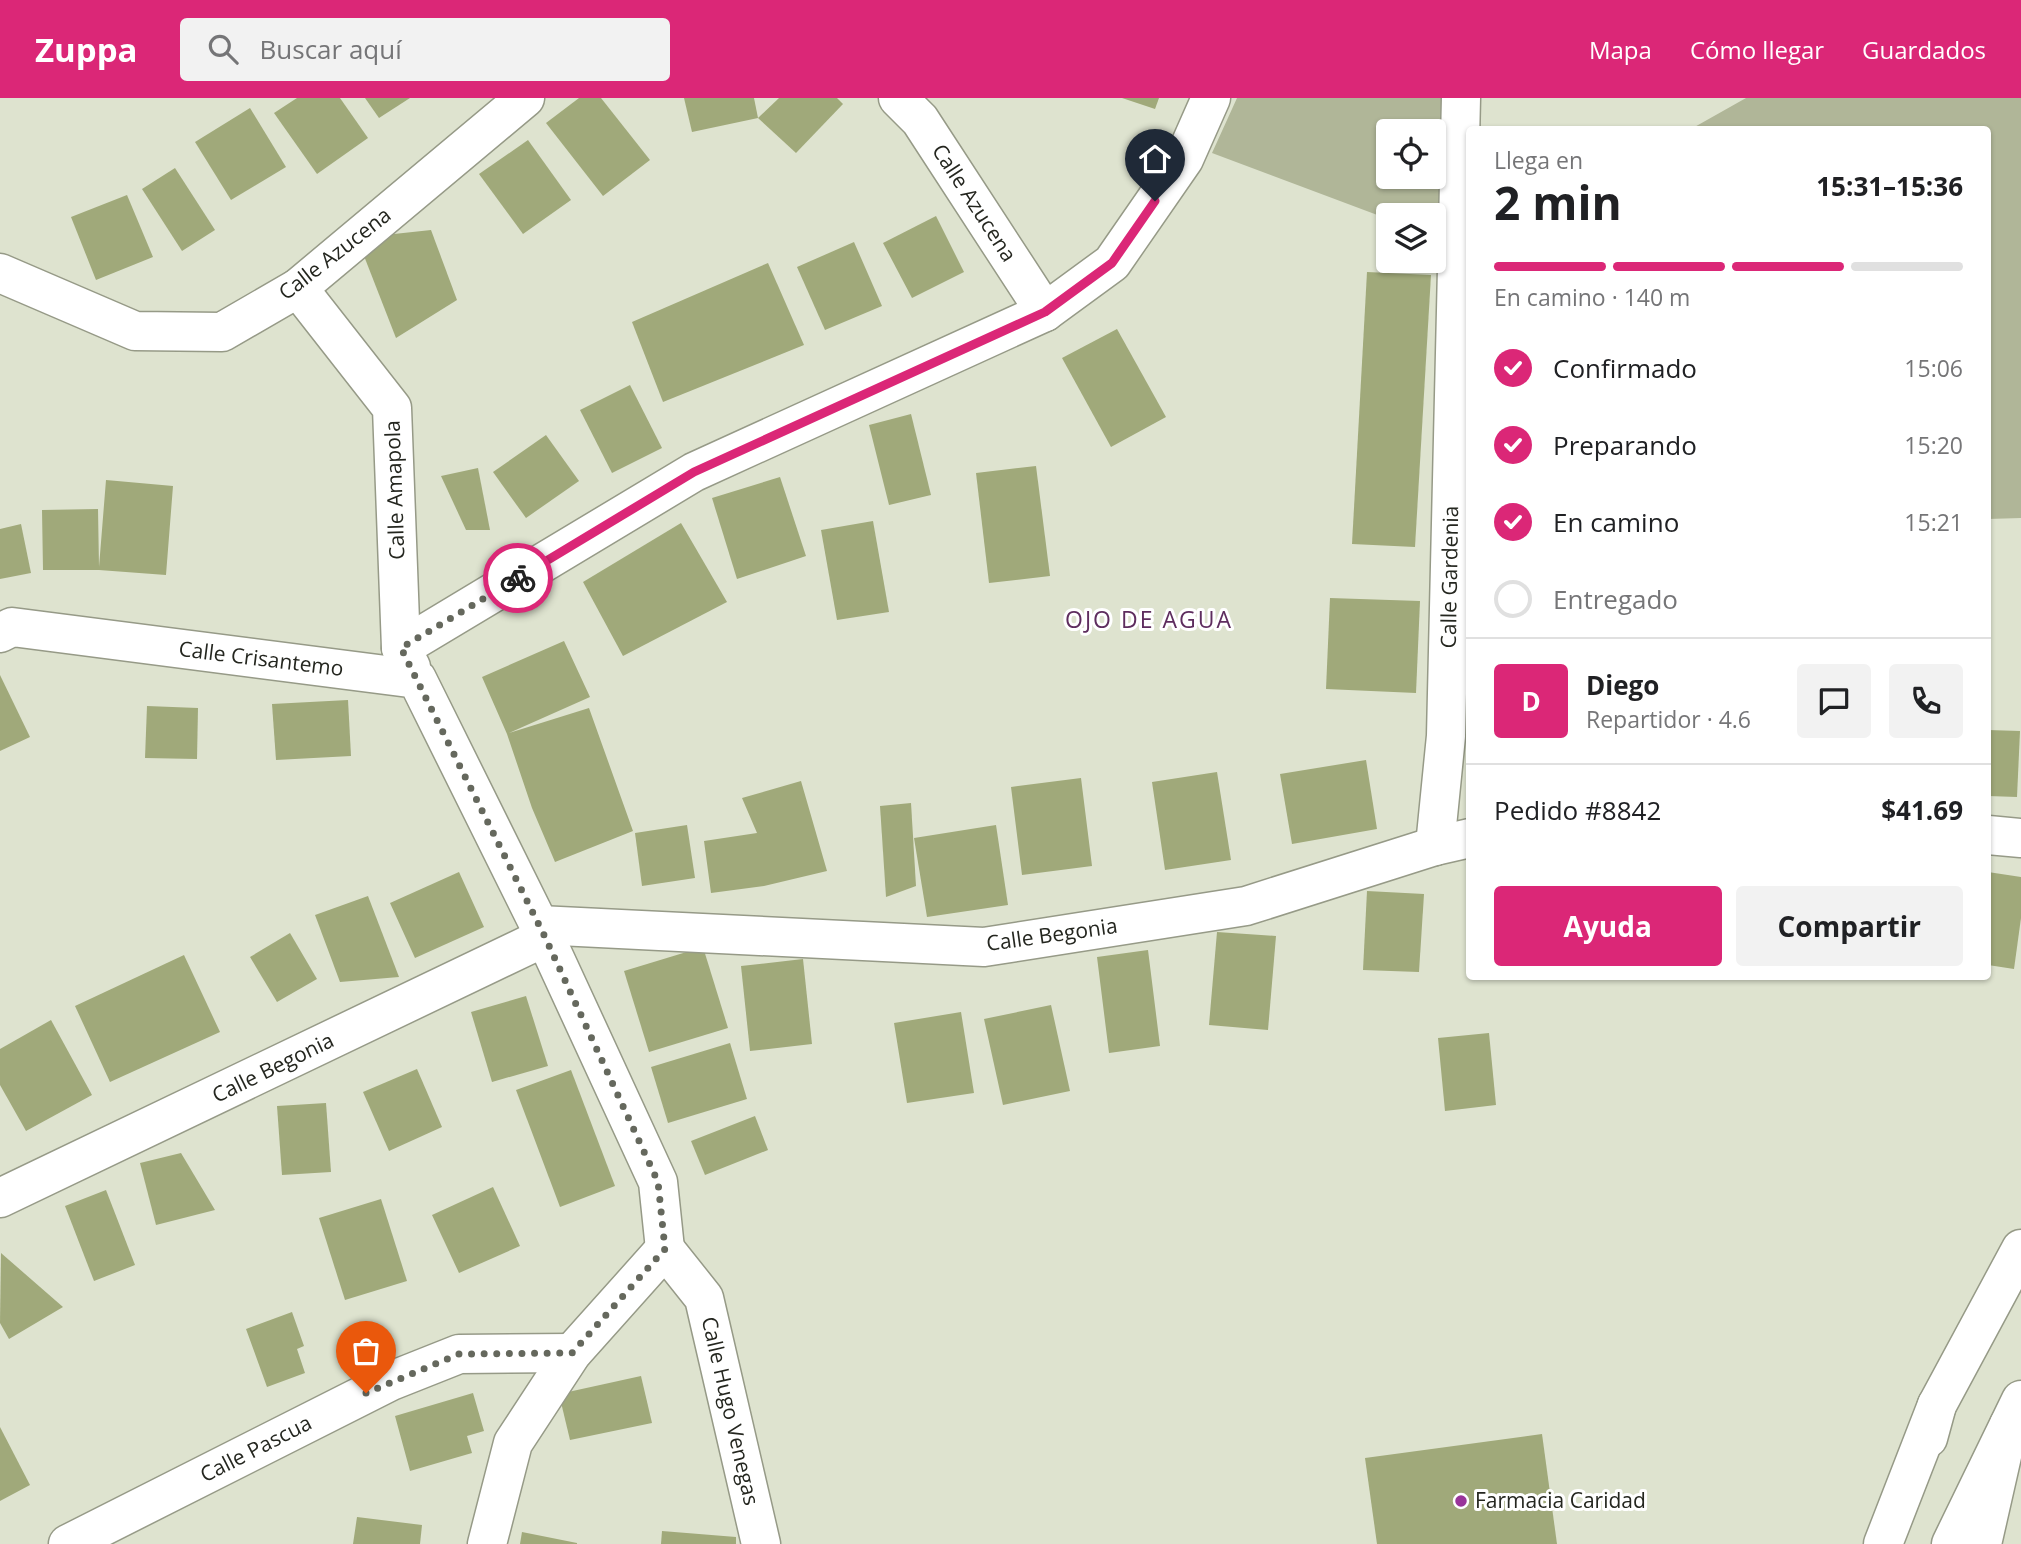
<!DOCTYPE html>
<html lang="es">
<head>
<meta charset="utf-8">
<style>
  body { margin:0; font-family:"Open Sans",sans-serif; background:#f2f2f2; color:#202124; height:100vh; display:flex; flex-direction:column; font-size:26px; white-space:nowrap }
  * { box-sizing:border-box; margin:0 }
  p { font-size:23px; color:#757577 }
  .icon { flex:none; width:38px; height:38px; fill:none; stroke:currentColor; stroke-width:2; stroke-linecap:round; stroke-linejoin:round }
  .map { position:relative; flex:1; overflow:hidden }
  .side { position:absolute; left:1466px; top:28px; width:525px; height:854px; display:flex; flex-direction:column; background:#fff; border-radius:7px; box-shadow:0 2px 5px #0004 }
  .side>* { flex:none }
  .controls { position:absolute; left:1376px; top:21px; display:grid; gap:14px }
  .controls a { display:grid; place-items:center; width:70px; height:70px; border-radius:7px; background:#fff; box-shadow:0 2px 5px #0004; font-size:35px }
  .pin { position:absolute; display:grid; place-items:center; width:60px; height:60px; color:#fff; margin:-72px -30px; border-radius:50% 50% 50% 0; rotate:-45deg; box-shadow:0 0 7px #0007 }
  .pin .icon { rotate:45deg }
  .courier { position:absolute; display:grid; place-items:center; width:70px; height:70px; margin:-35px; border:5px solid #db2777; border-radius:50%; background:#fff; color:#222; box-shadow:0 2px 9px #0007 }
  .head em { font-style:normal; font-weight:700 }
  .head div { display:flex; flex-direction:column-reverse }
  .head { display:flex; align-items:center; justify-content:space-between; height:119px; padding:0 28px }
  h1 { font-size:46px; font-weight:700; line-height:52px }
  .bar { display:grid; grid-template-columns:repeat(4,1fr); gap:10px 7px; align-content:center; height:84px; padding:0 28px }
  .bar i { height:9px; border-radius:5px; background:#e0e0e0 }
  .bar .active { background:#db2777 }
  .bar p { grid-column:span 4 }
  .line { display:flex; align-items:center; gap:18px; padding:0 28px; border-top:2px solid #e0e0e0 }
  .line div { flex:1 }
  .round { display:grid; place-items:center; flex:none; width:74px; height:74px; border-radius:7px; background:#f2f2f2 }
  ol { padding:0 28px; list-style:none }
  li { display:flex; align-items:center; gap:21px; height:77px }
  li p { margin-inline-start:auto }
  li .icon { padding:7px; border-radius:50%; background:#db2777; color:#fff; stroke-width:4 }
  li:last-child { color:#757577 }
  li i { width:38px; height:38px; border:4px solid #e0e0e0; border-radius:50% }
  .cta { display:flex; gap:14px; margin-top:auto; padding:14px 28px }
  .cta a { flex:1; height:80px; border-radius:7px; background:#db2777; color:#fff; font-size:28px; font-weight:700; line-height:80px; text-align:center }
  .cta a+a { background:#f2f2f2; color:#202124 }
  header { display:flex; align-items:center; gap:42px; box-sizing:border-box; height:98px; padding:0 35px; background:#db2777; color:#fff }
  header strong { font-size:33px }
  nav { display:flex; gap:38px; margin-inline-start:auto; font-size:24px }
  .search { width:490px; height:63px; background:#f2f2f2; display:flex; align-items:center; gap:18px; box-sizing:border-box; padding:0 24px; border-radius:7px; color:#757577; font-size:26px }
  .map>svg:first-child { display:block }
</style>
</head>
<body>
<header>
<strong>Zuppa</strong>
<div class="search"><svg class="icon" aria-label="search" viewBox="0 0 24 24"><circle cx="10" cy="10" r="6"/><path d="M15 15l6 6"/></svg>Buscar aquí</div>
<nav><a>Mapa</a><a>Cómo llegar</a><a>Guardados</a></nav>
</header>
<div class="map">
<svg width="2021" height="1446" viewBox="0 0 2021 1446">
  <rect width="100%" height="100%" fill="#dee3cf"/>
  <g fill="#b0b698" fill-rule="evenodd">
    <path d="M 1237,0 L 1441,0 L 1440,141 L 1433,138 L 1433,117 L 1388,117 L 1388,121 L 1212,55 ZM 1388,33 L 1433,33 L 1433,79 L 1388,79 Z"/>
    <polygon points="1746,0 2021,0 2021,420 1988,421 1988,32 1691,31"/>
  </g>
  <g fill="#a0a97a">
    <polygon points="297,0 340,0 368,40 317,76 274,15"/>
    <polygon points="365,0 410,0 379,20"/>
    <polygon points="579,0 601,0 650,62 603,98 546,25"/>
    <polygon points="684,0 754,0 758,20 692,34"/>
    <polygon points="779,0 837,0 843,6 796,55 758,20"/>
    <polygon points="1122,0 1159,0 1155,11"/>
    <polygon points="250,10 286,69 231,102 195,44"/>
    <polygon points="528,42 571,102 523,136 479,76"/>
    <polygon points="175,70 215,132 182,153 142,91"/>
    <polygon points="127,97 153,159 96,182 71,119"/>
    <polygon points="936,118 964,174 912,200 883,145"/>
    <polygon points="431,132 457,202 396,240 357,140"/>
    <polygon points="854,144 882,208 825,232 797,169"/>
    <polygon points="768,165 804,247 663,304 632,224"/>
    <polygon points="1367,174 1431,177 1415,449 1352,446"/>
    <polygon points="1117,231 1166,319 1111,349 1062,260"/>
    <polygon points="630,287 662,350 612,375 580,312"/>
    <polygon points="911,316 931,397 889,407 869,327"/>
    <polygon points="546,337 579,383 526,420 493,374"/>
    <polygon points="1036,368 1050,478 989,485 976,375"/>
    <polygon points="478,370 490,432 466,432 441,378"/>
    <polygon points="780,379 806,458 737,481 712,400"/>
    <polygon points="106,382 173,388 166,477 99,472 43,472 42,412 98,411 99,469"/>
    <polygon points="873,423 889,514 837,522 821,432"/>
    <polygon points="681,425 727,504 623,558 583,484"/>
    <polygon points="21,426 31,475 0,481 0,431"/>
    <polygon points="1330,500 1420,503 1416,595 1326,591"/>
    <polygon points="564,543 590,599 509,635 589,610 633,733 555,764 532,710 507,636 482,579"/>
    <polygon points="0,577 30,639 0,653"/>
    <polygon points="348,602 351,658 276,662 272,606"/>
    <polygon points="147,608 198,610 197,661 145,660"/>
    <polygon points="1988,632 2020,633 2017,699 1988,698"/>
    <polygon points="1366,662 1377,731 1292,746 1280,676"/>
    <polygon points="1217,674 1231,762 1165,772 1152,684"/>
    <polygon points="1081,680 1092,768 1022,777 1011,689"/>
    <polygon points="801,683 827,773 764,788 711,795 704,743 757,735 742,700"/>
    <polygon points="911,705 916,788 886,799 880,708"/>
    <polygon points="687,727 695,780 642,788 635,735"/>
    <polygon points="996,727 1008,807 927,819 914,740"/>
    <polygon points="459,774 484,829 415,860 390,805"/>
    <polygon points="1988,774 2021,779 2021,820 2014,871 1988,867"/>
    <polygon points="1367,793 1424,796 1419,874 1363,872"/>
    <polygon points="368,798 399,879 340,884 315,817"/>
    <polygon points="1217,834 1276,838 1268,932 1209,927"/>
    <polygon points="290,835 317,881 277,904 250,859"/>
    <polygon points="703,849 728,930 649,954 624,873"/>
    <polygon points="1148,852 1160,948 1109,955 1097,859"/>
    <polygon points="184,857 220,934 110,984 75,908"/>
    <polygon points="803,861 812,946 750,953 741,868"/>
    <polygon points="526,898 548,968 492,984 471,914"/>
    <polygon points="1051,907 1070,993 1003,1007 984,921"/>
    <polygon points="961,914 974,995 907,1005 894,925"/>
    <polygon points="51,922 92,997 26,1033 0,987 0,951"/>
    <polygon points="1489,935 1496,1007 1445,1013 1438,940"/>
    <polygon points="730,945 747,1001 668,1025 651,969"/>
    <polygon points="417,971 442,1029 389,1053 363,994"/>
    <polygon points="571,972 615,1088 560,1109 516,992"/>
    <polygon points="326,1005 331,1074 282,1077 277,1008"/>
    <polygon points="755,1018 768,1052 705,1077 691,1043"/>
    <polygon points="181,1055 215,1112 156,1127 140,1065"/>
    <polygon points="493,1089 520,1148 459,1175 432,1117"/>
    <polygon points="106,1092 135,1167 94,1183 65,1108"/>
    <polygon points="381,1101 407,1183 345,1202 319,1120"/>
    <polygon points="1,1155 63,1209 9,1241 0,1225"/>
    <polygon points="292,1214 304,1248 297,1251 305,1275 267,1289 246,1231"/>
    <polygon points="641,1278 652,1325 570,1342 559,1296"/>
    <polygon points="473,1295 484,1333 467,1338 472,1355 410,1373 395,1318"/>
    <polygon points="0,1329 30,1387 0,1403"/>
    <polygon points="1542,1336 1557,1446 1377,1446 1365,1360"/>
    <polygon points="357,1419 422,1427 420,1446 353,1446"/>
    <polygon points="662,1433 736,1439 736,1446 661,1446"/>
    <polygon points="522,1434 577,1445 577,1446 520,1446"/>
  </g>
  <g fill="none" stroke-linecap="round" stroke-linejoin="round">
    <g stroke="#969a87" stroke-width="41">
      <g id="minor">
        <polyline points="898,0 920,22 1045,214"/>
        <polyline points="0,175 135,233 222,234 298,190 525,0"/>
        <polyline points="298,190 392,310 401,550 411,569"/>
        <polyline points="0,535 12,529 417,581 545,839 658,1084 665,1151"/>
        <polyline points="401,550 694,374 1045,214 1112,165 1184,61 1211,0"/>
        <polyline points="1988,737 2021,740"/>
        <polyline points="1435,748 1446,638 1461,0"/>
        <polyline points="539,827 984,849 1246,808 1435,748 1470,740"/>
        <polyline points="0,1100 545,839"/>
        <polyline points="665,1151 704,1200 761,1446"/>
        <polyline points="1928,1340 1937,1307 2021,1151"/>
        <polyline points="68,1446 391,1283 459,1256 572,1255"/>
        <polyline points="487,1446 513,1345 572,1255 665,1151"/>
        <polyline points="1951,1446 2021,1302"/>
      </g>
    </g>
    <g stroke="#969a87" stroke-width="41">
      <g id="major">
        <polyline points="1883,1446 1937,1307"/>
        <polyline points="1982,1446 2009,1327"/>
      </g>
    </g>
    <use href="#minor" stroke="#fff" stroke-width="38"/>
    <use href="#major" stroke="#fff" stroke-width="38"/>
  </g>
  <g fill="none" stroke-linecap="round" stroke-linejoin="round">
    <polyline stroke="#65685d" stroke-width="7" stroke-dasharray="0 12.6" points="366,1295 459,1256 572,1255 665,1151 658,1084 545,839 401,550 518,480"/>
    <polyline stroke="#db2777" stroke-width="9" points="518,480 694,374 1045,214 1112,165 1155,103"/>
  </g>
  <circle fill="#99349a" stroke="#fff" stroke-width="2.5" cx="1461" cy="1403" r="7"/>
  <g text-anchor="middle" stroke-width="6" stroke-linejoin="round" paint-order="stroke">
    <g font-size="21" fill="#24261f" stroke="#fff">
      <text transform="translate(974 105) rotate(57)" y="7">Calle Azucena</text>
      <text transform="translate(335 156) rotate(-38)" y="7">Calle Azucena</text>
      <text transform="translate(395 392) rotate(-92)" y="7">Calle Amapola</text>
      <text transform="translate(1450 479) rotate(-89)" y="7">Calle Gardenia</text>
      <text transform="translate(261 561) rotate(7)" y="7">Calle Crisantemo</text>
      <text transform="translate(1052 837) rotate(-8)" y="7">Calle Begonia</text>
      <text transform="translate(273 970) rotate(-26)" y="7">Calle Begonia</text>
      <text transform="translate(730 1313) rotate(77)" y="7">Calle Hugo Venegas</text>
      <text transform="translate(256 1351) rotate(-27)" y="7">Calle Pascua</text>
    </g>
    <g font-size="21" fill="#24261f" stroke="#fff" text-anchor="start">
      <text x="1475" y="1410">Farmacia Caridad</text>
    </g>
    <g font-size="23" letter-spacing="2" fill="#5e2d5e" stroke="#fff">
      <text x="1149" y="530">OJO DE AGUA</text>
    </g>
  </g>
</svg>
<div class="controls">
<a><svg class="icon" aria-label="locate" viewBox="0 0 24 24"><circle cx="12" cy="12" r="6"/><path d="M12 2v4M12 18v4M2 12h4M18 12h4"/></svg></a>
<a><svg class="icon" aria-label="layers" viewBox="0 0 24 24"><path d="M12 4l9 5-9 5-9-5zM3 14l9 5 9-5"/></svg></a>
</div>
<div class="pin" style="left:366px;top:1295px;background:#ea580c"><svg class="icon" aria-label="bag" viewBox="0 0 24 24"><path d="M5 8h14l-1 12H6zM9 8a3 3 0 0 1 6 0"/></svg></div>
<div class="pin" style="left:1155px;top:103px;background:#1f2937"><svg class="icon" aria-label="home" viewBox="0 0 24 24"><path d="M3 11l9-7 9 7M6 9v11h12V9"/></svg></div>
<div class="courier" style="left:518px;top:480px"><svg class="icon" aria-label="bike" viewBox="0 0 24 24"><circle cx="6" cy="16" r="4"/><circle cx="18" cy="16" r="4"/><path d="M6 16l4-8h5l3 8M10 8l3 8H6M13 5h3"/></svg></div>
<section class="side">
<div class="head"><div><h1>2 min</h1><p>Llega en</p></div><em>15:31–15:36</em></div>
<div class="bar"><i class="active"></i><i class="active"></i><i class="active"></i><i></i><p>En camino · 140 m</p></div>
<ol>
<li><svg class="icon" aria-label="check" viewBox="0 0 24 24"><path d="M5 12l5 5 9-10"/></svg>Confirmado<p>15:06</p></li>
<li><svg class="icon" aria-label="check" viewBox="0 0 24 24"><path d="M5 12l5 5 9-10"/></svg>Preparando<p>15:20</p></li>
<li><svg class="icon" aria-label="check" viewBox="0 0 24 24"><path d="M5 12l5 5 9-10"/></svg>En camino<p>15:21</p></li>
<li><i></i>Entregado</li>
</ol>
<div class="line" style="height:126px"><b class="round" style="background:#db2777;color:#fff">D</b><div><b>Diego</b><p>Repartidor · 4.6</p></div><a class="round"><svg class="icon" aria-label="chat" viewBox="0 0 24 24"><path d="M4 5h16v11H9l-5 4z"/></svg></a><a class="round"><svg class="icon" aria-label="phone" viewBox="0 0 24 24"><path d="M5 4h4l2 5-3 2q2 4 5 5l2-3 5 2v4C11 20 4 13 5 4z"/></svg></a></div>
<div class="line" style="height:91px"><div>Pedido #8842</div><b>$41.69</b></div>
<div class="cta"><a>Ayuda</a><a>Compartir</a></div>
</section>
</div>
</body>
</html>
